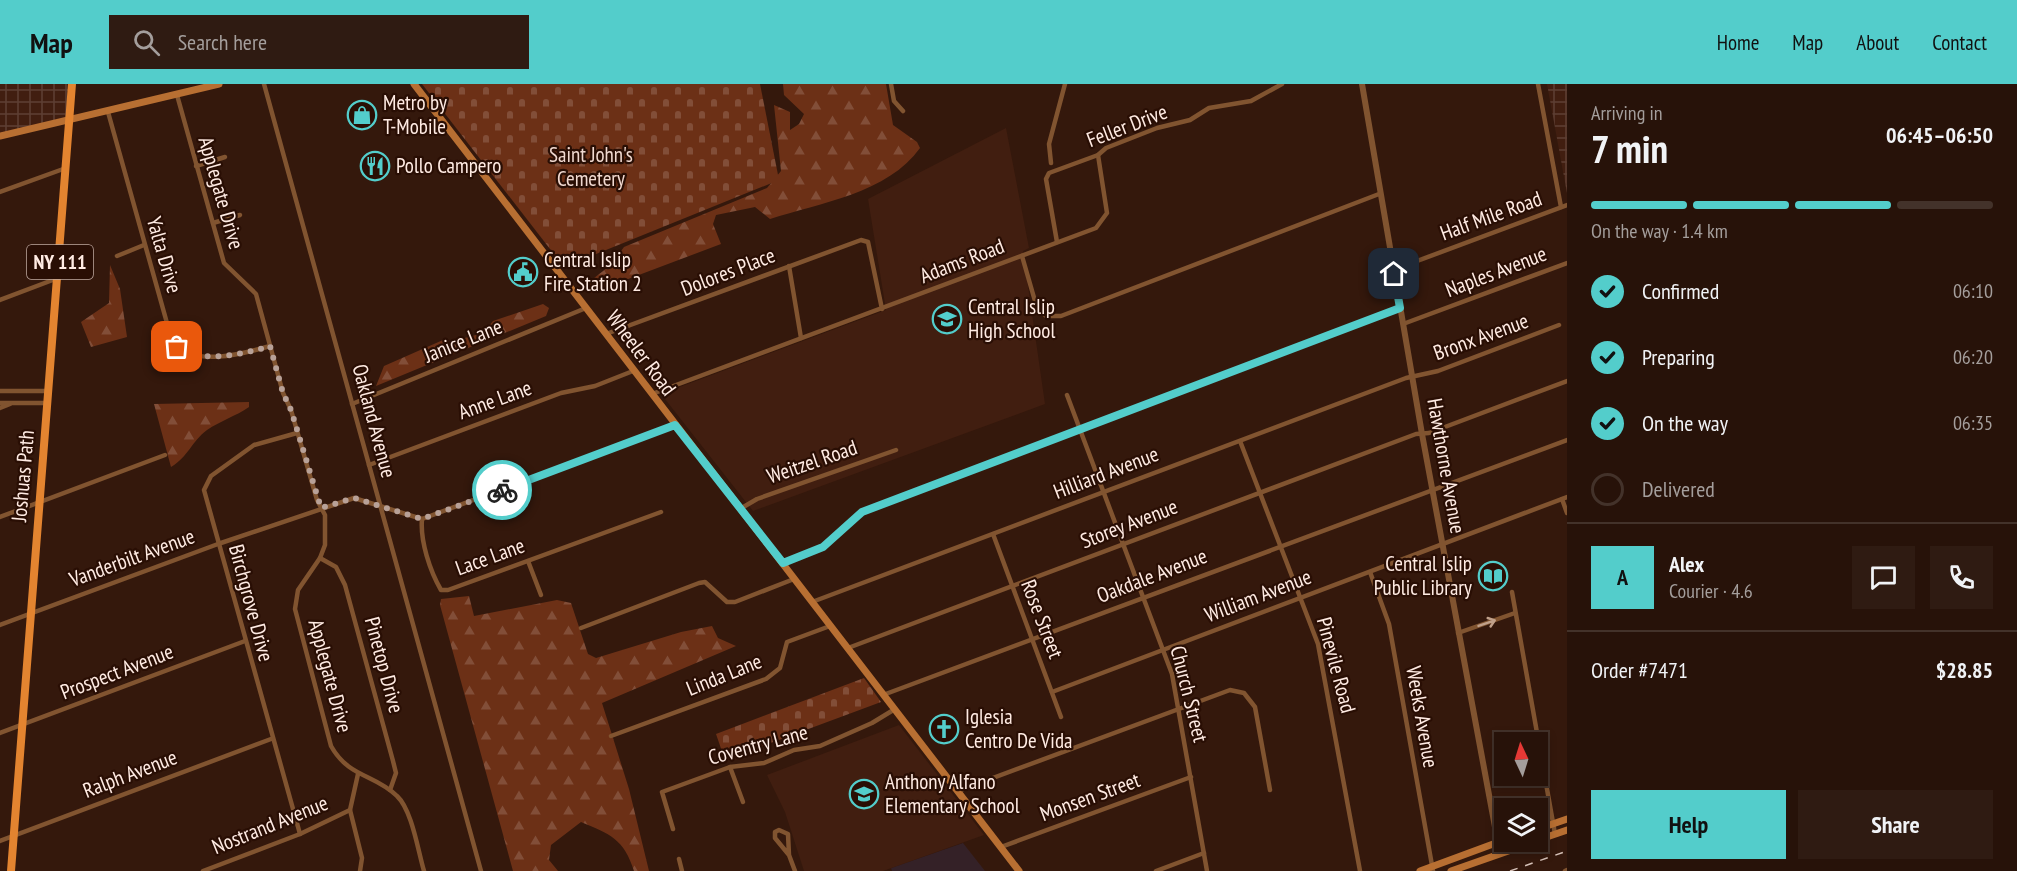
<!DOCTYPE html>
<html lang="en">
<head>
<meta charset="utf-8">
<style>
  body { margin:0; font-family:"PT Sans Narrow",sans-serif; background:#2f1b12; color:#f1f3f6; height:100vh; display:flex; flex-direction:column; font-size:22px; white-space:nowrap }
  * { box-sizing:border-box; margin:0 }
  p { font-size:20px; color:#a49e9c }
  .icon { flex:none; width:33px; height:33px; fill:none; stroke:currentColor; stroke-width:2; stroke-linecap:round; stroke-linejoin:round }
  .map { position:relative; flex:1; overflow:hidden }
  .sheet { display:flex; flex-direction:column; background:#271209; width:450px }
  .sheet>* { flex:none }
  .needle { width:39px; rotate:356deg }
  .fabs { position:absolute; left:1494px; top:648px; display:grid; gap:12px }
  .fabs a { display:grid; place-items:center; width:54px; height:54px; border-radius:0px; background:#271209; box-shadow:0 3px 9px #0003,0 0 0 2px #43322a; font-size:30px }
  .pin { position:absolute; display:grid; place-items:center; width:51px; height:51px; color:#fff; margin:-26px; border-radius:12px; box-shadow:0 3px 9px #0006 }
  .courier { position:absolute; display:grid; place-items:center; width:60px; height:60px; margin:-30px; border:4px solid #53cdcb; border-radius:50%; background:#fff; color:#222; box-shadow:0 2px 8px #0007 }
  .summary em { font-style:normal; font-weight:600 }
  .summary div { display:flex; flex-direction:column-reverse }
  .summary { display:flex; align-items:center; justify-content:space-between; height:102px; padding:0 24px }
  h1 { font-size:39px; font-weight:600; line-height:45px }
  .bar { display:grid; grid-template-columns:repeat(4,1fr); gap:9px 6px; align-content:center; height:72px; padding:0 24px }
  .bar i { height:8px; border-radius:4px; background:#43322a }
  .bar .selected { background:#53cdcb }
  .bar p { grid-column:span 4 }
  .line { display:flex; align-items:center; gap:15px; padding:0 24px; border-top:2px solid #43322a }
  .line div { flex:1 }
  .round { display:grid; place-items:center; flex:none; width:63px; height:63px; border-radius:0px; background:#2f1b12 }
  ol { padding:0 24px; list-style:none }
  li { display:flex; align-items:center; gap:18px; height:66px }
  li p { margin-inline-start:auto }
  li .icon { padding:6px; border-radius:50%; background:#53cdcb; color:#111; stroke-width:4 }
  li:last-child { color:#a49e9c }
  li i { width:33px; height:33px; border:3px solid #43322a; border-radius:50% }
  .cta { display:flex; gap:12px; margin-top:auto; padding:12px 24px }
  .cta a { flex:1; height:69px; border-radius:0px; background:#53cdcb; color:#111; font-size:24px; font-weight:600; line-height:69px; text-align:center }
  .cta a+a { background:#2f1b12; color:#f1f3f6 }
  header { display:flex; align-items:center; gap:36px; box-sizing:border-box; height:84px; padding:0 30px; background:#53cdcb; color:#111 }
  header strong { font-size:28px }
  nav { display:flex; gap:33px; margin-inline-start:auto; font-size:21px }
  .search { width:420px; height:54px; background:#2f1b12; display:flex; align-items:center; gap:15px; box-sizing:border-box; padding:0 21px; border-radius:0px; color:#a49e9c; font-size:22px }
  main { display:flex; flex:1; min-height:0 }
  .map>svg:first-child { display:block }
</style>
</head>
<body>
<header>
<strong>Map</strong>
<div class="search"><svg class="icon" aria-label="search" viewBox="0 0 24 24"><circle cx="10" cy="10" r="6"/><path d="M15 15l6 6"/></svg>Search here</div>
<nav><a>Home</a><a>Map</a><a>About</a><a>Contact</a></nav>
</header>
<main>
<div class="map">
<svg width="1567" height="787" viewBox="0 0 1567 787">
  <defs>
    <pattern id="industrial-grid" width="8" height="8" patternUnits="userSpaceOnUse" patternTransform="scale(1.5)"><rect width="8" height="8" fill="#411e10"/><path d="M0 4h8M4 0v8" fill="none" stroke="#5e3f33"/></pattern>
    <pattern id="forest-firs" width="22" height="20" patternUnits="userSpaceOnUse" patternTransform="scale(1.5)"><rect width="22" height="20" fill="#6c3016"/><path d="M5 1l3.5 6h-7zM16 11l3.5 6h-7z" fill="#824e38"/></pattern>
    <pattern id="cemetery-stones" width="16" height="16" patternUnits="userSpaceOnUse" patternTransform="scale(1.5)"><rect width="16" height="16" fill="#6c3016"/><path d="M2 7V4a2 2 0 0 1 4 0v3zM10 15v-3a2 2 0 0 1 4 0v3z" fill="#824e38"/></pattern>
  </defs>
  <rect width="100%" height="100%" fill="#34180c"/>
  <polygon fill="#342127" points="963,759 985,787 892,787 891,784"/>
  <g fill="url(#industrial-grid)">
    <polygon points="0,0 71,0 69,37 0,52"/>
    <polygon points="1547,0 1567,0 1567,109"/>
  </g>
  <g fill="#411e10">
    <polygon points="1006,44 1029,164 1023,167 1045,320 753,427 661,310 886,226 868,115"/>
    <polygon points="899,641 984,751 883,787 804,787 785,728 767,691"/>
  </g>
  <g fill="url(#forest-firs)">
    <path d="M 783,0 L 886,0 L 893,41 L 917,58 L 920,64 C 888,109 820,119 770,135 L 755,123 L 716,131 L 713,140 L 721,160 L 591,209 L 589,198 L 612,180 L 624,163 L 767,104 L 781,87 L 774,21 L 790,28 L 790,46 L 799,40 L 804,30 L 784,11 Z"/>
    <polygon points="110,181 120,205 127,253 91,263 81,238 109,219"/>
    <polygon points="543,220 549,224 546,232 376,302 384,282 443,256 450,258 483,249 493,237"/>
    <path d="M 249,318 L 249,323 C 236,332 220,337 207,346 C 191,358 189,372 171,383 L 154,320 Z"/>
    <path d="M 469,512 L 474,532 L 557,516 L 571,519 L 588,570 L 596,574 L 681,548 L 712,542 L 718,554 L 736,562 L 602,619 L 629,705 L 649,787 L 634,787 C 624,755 610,750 581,738 L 551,761 L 549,776 L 558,787 L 513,787 L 440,521 L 441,515 Z"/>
  </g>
  <g fill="url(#cemetery-stones)">
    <polygon points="422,0 760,0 779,96 564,183"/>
    <polygon points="864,594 881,618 725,676 716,650"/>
  </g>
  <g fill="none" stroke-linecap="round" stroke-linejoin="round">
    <g stroke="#815430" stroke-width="4.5">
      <polyline points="264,0 481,787"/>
      <polyline points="891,0 894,17 903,27"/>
      <polyline points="1538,0 1561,123"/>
      <path d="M 177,11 L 224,179 L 256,210 L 283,309 L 291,326 L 317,416 L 325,431 L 325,461 L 320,474 L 298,506 L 295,525 L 331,662 C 349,694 375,690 397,712 C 412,726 418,767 424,787"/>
      <path d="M 108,28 L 172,257 C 192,284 243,270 270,262"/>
      <polyline points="1051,79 1049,60 1065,0"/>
      <polyline points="196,82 225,73"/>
      <polyline points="0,108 66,84"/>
      <polyline points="213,139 240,131"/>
      <polyline points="1057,158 1046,95 1049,89 1098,71 1106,64 1157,44 1190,36 1209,24 1251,17 1282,0"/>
      <polyline points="117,172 144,161"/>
      <polyline points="1022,172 1037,224 1046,232 1061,232 1379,110"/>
      <polyline points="789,182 801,254"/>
      <polyline points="1393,186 1567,121"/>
      <polyline points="0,216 58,194"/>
      <polyline points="1403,240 1567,179"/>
      <polyline points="606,250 861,156 868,158 882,225"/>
      <polyline points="0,307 48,307"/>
      <polyline points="652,310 1096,144 1107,129 1098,71"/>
      <polyline points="1067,311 1172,590 1207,787"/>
      <polyline points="0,319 47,319"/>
      <polyline points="352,320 586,224"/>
      <polyline points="0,324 10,320"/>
      <polyline points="297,349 254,361 211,392 204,406 300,750"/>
      <polyline points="1240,357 1318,560 1360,787"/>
      <polyline points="369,381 561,309 595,302 633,287"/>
      <polyline points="1562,415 1567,429"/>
      <polyline points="740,425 757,415 896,366"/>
      <polyline points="0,433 165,371"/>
      <path d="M 422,435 C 420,457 430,487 441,506 L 448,506 L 661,428"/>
      <polyline points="422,435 675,341"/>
      <polyline points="993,450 1061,633"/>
      <polyline points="320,474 336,483 345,501 393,677 396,689 390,706"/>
      <polyline points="528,477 541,511"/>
      <polyline points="783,479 823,463 862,428 1400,224"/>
      <polyline points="1370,488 1389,540 1433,787"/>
      <polyline points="1512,508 1555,750"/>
      <polyline points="812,518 1406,294 1438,287 1559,241"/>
      <polyline points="0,541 218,460 354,414 422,435"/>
      <polyline points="581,544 699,499 705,498 727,518 735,518 794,495"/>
      <polyline points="1458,549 1515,529"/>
      <polyline points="848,564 1416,350 1429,349 1567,297"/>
      <polyline points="1052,608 1567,413"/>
      <polyline points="883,611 1567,356"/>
      <polyline points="0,649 245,557"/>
      <polyline points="611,652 766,595 780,584 787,558 830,542"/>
      <polyline points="730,683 743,718"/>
      <polyline points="958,707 1230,606 1244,609 1255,623 1270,706"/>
      <polyline points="350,726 362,774 360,787"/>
      <polyline points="673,745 662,708 730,683 764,679 794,666 820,662 872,639 895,625"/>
      <polyline points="0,757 271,655"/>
      <polyline points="1001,763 1191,693"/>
      <polyline points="789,771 775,754 775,748 779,746 788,750 789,771 795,787"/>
      <polyline points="679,775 682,787"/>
      <polyline points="203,787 300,750 350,726 358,690"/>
      <polyline points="1156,787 1204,769"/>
      <polyline points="1565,787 1567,786"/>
    </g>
    <polyline stroke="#815430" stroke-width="6" points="1362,0 1422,350 1500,770"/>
    <g stroke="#b86f32" stroke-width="7">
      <polyline points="414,0 1019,787"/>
      <polyline points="0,52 219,0"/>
      <polyline points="1538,745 1567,735"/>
      <polyline points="1538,756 1567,746"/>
      <polyline points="1420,787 1504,756"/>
      <polyline points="1451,787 1534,758"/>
    </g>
    <polyline stroke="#e38430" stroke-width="8" points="11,787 72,0"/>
    <polyline stroke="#d5c0b7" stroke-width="1.5" stroke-dasharray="8 8" stroke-linecap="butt" points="1510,787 1567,767"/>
  </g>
  <defs><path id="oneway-shaft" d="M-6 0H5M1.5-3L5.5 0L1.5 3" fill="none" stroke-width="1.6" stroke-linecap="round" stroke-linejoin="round" transform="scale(1.5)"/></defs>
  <use stroke="#c0a08a" href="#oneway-shaft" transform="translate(1487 539) rotate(-19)"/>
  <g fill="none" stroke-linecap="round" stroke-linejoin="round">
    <path stroke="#b8a198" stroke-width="6" stroke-dasharray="0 10.8" d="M 177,263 C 201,280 244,270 270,262 L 283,309 L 291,326 L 321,424 L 354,414 L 422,435 L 502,406"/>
    <polyline stroke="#53cdcb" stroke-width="8" points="502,406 675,341 783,479 823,463 862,428 1400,224 1394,190"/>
  </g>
  <defs>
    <g id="shop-ring" transform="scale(1.5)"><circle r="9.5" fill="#290e04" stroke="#53cdcb" stroke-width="1.5"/><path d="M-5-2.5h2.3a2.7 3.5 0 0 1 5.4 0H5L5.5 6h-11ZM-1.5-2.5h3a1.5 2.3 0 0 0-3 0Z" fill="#53cdcb"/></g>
    <g id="restaurant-ring" transform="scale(1.5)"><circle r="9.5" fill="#290e04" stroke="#53cdcb" stroke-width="1.5"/><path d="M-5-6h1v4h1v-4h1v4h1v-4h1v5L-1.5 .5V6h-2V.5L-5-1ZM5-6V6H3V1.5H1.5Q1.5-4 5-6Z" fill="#53cdcb"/></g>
    <g id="civic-ring" transform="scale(1.5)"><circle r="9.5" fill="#290e04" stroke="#53cdcb" stroke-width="1.5"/><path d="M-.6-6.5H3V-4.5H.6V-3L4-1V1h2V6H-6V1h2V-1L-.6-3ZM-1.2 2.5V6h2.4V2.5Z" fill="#53cdcb"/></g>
    <g id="school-ring" transform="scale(1.5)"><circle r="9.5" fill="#290e04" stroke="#53cdcb" stroke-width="1.5"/><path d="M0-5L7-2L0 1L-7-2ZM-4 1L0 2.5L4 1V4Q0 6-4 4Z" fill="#53cdcb"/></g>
    <g id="library-ring" transform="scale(1.5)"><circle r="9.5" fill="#290e04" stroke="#53cdcb" stroke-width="1.5"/><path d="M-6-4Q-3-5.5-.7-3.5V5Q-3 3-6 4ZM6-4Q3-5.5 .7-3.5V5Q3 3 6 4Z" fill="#53cdcb"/></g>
    <g id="church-ring" transform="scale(1.5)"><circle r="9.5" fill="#290e04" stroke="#53cdcb" stroke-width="1.5"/><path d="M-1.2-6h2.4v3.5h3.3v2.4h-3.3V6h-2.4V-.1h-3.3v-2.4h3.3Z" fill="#53cdcb"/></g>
  </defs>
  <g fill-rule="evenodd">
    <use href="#shop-ring" x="362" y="31"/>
    <use href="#restaurant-ring" x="375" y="82"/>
    <use href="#civic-ring" x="523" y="188"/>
    <use href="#school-ring" x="947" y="235"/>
    <use href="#library-ring" x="1493" y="492"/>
    <use href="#church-ring" x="944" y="645"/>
    <use href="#school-ring" x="864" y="710"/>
  </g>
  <g text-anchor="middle" stroke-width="4.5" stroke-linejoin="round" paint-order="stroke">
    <rect fill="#290e04" stroke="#bfa9a0" stroke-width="1.5" x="27" y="161" width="66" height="34" rx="4.5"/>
    <g font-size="20" font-weight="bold" fill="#ffebe3">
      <text x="60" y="185">NY 111</text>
    </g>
    <g font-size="21" fill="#ffebe3" stroke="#290e04" text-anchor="start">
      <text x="383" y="26">Metro by<tspan x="383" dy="24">T-Mobile</tspan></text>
      <text x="396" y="89">Pollo Campero</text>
      <text x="544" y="183">Central Islip<tspan x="544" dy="24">Fire Station 2</tspan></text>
      <text x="968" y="230">Central Islip<tspan x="968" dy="24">High School</tspan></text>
      <text x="1472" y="487" text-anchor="end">Central Islip<tspan x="1472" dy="24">Public Library</tspan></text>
      <text x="965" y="640">Iglesia<tspan x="965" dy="24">Centro De Vida</tspan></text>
      <text x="885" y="705">Anthony Alfano<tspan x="885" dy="24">Elementary School</tspan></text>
    </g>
    <g font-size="21" fill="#ffebe3" stroke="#290e04">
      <text transform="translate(1127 42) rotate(-21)" y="7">Feller Drive</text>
      <text transform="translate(221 109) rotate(74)" y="7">Applegate Drive</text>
      <text transform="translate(1491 132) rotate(-20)" y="7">Half Mile Road</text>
      <text transform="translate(164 171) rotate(74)" y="7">Yalta Drive</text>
      <text transform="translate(962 177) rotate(-21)" y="7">Adams Road</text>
      <text transform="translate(728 188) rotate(-21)" y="7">Dolores Place</text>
      <text transform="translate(1496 188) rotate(-21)" y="7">Naples Avenue</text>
      <text transform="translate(1481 253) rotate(-20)" y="7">Bronx Avenue</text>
      <text transform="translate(463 257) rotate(-22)" y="7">Janice Lane</text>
      <text transform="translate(641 269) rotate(53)" y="7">Wheeler Road</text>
      <text transform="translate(495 316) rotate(-20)" y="7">Anne Lane</text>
      <text transform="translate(374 337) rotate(75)" y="7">Oakland Avenue</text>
      <text transform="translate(812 378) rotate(-19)" y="7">Weitzel Road</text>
      <text transform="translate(1446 382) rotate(80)" y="7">Hawthorne Avenue</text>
      <text transform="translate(1106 389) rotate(-21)" y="7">Hilliard Avenue</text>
      <text transform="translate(23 392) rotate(-85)" y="7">Joshuas Path</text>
      <text transform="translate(1129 440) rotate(-21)" y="7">Storey Avenue</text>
      <text transform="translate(490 473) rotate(-20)" y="7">Lace Lane</text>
      <text transform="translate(132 474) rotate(-20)" y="7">Vanderbilt Avenue</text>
      <text transform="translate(1152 492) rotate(-21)" y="7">Oakdale Avenue</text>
      <text transform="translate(1258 512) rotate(-21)" y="7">William Avenue</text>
      <text transform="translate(251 519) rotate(75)" y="7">Birchgrove Drive</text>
      <text transform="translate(1042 535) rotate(69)" y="7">Rose Street</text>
      <text transform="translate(384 581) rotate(75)" y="7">Pinetop Drive</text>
      <text transform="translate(1336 581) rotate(75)" y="7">Pinevile Road</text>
      <text transform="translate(117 588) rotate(-21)" y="7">Prospect Avenue</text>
      <text transform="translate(724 591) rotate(-22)" y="7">Linda Lane</text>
      <text transform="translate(330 592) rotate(75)" y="7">Applegate Drive</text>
      <text transform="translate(1189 610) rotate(76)" y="7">Church Street</text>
      <text transform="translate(1422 633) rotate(80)" y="7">Weeks Avenue</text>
      <text transform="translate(758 661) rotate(-15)" y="7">Coventry Lane</text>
      <text transform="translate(130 690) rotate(-21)" y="7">Ralph Avenue</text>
      <text transform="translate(1090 713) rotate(-20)" y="7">Monsen Street</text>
      <text transform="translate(270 741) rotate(-22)" y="7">Nostrand Avenue</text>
    </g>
    <g font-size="21" fill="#f1d9d0" stroke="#290e04">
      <text x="591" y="78">Saint John's<tspan x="591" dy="24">Cemetery</tspan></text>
    </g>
  </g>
</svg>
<div class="fabs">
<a><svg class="needle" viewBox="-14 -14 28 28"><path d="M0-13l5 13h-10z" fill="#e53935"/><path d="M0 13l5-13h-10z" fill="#a49e9c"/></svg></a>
<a><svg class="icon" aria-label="layers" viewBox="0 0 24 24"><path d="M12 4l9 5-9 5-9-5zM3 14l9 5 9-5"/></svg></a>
</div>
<div class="pin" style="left:177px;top:263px;background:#ea580c"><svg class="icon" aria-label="bag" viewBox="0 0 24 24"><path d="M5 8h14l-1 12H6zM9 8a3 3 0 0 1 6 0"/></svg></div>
<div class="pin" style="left:1394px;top:190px;background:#1f2937"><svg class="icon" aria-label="home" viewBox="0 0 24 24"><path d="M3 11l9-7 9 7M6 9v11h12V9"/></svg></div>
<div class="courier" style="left:502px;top:406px"><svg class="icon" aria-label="bike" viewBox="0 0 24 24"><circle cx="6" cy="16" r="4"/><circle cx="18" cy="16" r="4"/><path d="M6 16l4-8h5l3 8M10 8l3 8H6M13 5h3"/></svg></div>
</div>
<section class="sheet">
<div class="summary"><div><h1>7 min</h1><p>Arriving in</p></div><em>06:45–06:50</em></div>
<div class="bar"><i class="selected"></i><i class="selected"></i><i class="selected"></i><i></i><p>On the way · 1.4 km</p></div>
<ol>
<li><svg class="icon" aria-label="check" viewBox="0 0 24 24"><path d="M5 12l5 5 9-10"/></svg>Confirmed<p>06:10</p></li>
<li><svg class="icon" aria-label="check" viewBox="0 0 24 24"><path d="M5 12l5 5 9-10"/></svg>Preparing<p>06:20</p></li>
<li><svg class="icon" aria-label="check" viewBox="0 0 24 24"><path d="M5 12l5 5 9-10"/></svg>On the way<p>06:35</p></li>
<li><i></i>Delivered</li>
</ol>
<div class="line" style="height:108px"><b class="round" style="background:#53cdcb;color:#111">A</b><div><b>Alex</b><p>Courier · 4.6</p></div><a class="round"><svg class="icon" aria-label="chat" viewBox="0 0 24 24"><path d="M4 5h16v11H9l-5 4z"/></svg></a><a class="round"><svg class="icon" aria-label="phone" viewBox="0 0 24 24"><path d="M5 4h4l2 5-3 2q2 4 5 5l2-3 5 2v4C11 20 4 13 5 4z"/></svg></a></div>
<div class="line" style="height:78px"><div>Order #7471</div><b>$28.85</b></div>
<div class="cta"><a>Help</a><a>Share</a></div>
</section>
</main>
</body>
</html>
